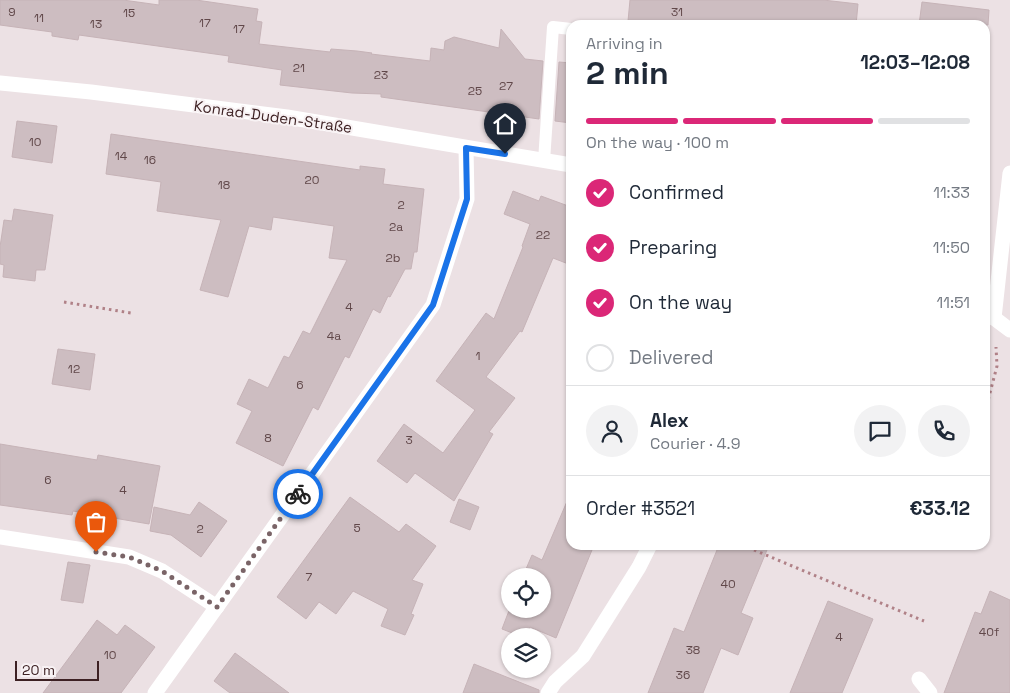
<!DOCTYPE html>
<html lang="en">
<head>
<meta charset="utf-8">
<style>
  body { margin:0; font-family:"Space Grotesk",sans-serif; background:#f2f2f3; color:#1f2937; height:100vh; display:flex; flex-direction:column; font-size:19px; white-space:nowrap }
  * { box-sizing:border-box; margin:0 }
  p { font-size:16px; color:#747a83 }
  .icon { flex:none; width:28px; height:28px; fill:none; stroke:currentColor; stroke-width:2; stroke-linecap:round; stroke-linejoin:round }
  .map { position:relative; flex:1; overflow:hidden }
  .drawer { position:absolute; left:566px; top:20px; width:424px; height:530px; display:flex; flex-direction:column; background:#fff; border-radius:15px; box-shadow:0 1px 4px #0004 }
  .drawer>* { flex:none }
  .fabs { position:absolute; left:501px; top:568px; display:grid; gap:10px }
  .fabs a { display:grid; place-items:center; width:50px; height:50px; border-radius:50%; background:#fff; box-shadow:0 1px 4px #0004; font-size:25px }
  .scale { position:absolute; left:15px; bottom:12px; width:84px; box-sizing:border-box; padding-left:5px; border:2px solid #3d2123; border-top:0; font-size:14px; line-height:18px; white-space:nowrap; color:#3d2123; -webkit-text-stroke:4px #f8f2f4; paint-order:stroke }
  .pin { position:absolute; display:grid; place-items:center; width:42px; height:42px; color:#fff; margin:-51px -21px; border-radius:50% 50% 50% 0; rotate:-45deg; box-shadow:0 0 5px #0007 }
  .pin .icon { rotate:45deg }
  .courier { position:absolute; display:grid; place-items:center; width:50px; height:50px; margin:-25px; border:4px solid #1a73e8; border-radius:50%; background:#fff; color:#222; box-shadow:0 1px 6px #0007 }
  .overview em { font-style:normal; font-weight:700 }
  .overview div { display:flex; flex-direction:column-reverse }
  .overview { display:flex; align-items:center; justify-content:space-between; height:85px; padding:0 20px }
  h1 { font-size:32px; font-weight:700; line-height:38px }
  .bar { display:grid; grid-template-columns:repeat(4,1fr); gap:8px 5px; align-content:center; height:60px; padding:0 20px }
  .bar i { height:6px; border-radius:4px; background:#e0e1e3 }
  .bar .active { background:#db2777 }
  .bar p { grid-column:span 4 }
  .line { display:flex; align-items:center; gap:12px; padding:0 20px; border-top:1px solid #e0e1e3 }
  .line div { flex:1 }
  .round { display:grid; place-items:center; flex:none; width:52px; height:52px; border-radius:26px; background:#f2f2f3 }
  ol { padding:0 20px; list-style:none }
  li { display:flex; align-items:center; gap:15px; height:55px }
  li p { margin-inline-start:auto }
  li .icon { padding:5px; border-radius:50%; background:#db2777; color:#fff; stroke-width:4 }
  li:last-child { color:#747a83 }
  li i { width:28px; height:28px; border:2px solid #e0e1e3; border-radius:50% }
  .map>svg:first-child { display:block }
</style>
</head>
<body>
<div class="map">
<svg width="1010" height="693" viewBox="0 0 1010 693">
  <rect width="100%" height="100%" fill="#ece1e4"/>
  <g fill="#cdbdc1" stroke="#c6b3b7">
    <polygon points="0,0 123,0 159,5 159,0 196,0 258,9 256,21 262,22 259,44 330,52 331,49 357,51 372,53 371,54 430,61 431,48 444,50 445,41 454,37 499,48 501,29 525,59 543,61 539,119 381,97 381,94 352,93 280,85 282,70 228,62 229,56 79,35 78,40 52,36 52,32 0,25"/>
    <polygon points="630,0 823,0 858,4 856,25 665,25 628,21"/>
    <polygon points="922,2 989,10 988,25 919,25"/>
    <polygon points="559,62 571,63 571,123 555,121"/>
    <polygon points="17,121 57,126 52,163 12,157"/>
    <polygon points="111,134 360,170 360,166 385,169 383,184 424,189 417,252 414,252 411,269 405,269 390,297 388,296 380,313 373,309 349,358 345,356 318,410 313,407 283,466 236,443 252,411 237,404 249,379 268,388 284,356 289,358 303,331 310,334 347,260 329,258 334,226 273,217 271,230 249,226 228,297 200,290 221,220 157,211 161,182 106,174"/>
    <polygon points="513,191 539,201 541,196 571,207 571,265 553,258 522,332 520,331 486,377 515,398 489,432 493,434 454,501 415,473 407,483 377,461 404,424 443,453 475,410 436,381 486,313 494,319 523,247 522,246 530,224 504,214"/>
    <polygon points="14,209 53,215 45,270 36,270 35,281 3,277 4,265 0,264 0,247 4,220 12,221"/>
    <polygon points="58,349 95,354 90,390 52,384"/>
    <polygon points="0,444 97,460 98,455 160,466 149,524 73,511 72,515 0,505"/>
    <polygon points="571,492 571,545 594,545 556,638 530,627 526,636 520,636 502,629 510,608 542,609 542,576 523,576 532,555 542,560"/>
    <polygon points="350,497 399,532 406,524 436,546 412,580 423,584 411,614 414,615 405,635 381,626 388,609 353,591 336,614 319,602 306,619 277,597"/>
    <polygon points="459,499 479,507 470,530 450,522"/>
    <polygon points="199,502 227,521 201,557 171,535 150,531 154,507 190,515"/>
    <polygon points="719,545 769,545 741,613 753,618 738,655 721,648 703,693 648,693 674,628 684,632"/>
    <polygon points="68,562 90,565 83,603 61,600"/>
    <polygon points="990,591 1010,600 1010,693 944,693 975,612 981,614"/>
    <polygon points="828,601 873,619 842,693 790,693"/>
    <polygon points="97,620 117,635 125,625 155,647 121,693 43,693"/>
    <polygon points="235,653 289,693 230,693 214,681"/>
    <polygon points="474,664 539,690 539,693 463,693"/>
  </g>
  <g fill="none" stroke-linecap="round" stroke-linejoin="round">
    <g stroke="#b08187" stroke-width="3" stroke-dasharray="2.5 4" stroke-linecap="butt">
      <polyline points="64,302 131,313"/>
      <polyline points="985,412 997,366 996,347"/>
      <polyline points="742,545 924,621"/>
    </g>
    <polyline stroke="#fff" stroke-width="12" points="544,161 553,27 571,29"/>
    <g stroke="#fff" stroke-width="15">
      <polyline points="0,83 91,92 287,117 571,165"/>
      <polyline points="986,314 994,318 1010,330"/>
      <polyline points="994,318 1010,173"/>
      <polyline points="0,537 129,557 162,571 217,607"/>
      <polyline points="919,679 930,693"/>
      <polyline points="155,693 433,305 467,199 466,148"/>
      <polyline points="548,693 555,682 583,656 639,567 650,545"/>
    </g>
  </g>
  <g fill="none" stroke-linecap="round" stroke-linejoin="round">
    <polyline stroke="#7a6467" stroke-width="5" stroke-dasharray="0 9" points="96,552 129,557 162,571 217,607 298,494"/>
    <polyline stroke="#1a73e8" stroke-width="6" points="298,494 433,305 467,199 466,148 505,154"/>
  </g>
  <g text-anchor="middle" stroke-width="4" stroke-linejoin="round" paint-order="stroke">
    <g font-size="12" fill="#61484a">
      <text x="12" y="16">9</text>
      <text x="677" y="16">31</text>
      <text x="129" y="17">15</text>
      <text x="39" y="22">11</text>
      <text x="205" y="27">17</text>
      <text x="96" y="28">13</text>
      <text x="239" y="33">17</text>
      <text x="299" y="72">21</text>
      <text x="381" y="79">23</text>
      <text x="506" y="90">27</text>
      <text x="475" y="95">25</text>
      <text x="35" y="146">10</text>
      <text x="121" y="160">14</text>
      <text x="150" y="164">16</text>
      <text x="312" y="184">20</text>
      <text x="224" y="189">18</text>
      <text x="401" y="209">2</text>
      <text x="396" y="231">2a</text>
      <text x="543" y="239">22</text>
      <text x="393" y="262">2b</text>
      <text x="349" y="311">4</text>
      <text x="334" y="340">4a</text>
      <text x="478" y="360">1</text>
      <text x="74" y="373">12</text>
      <text x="300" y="389">6</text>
      <text x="268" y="442">8</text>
      <text x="409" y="444">3</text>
      <text x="48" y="484">6</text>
      <text x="123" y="494">4</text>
      <text x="357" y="532">5</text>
      <text x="200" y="533">2</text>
      <text x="309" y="581">7</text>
      <text x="728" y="588">40</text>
      <text x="989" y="636">40f</text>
      <text x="839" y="641">4</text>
      <text x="693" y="654">38</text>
      <text x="110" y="659">10</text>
      <text x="683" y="679">36</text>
    </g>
    <g font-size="15" fill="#3d2123" stroke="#f8f2f4">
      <text transform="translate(273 117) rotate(8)" y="5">Konrad-Duden-Straße</text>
    </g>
  </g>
</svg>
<div class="fabs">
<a><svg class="icon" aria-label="locate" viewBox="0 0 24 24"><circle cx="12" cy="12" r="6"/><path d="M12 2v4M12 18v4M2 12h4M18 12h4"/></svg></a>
<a><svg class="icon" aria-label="layers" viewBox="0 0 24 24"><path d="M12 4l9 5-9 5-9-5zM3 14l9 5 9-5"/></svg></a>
</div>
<div class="scale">20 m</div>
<div class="pin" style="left:96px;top:552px;background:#ea580c"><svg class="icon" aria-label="bag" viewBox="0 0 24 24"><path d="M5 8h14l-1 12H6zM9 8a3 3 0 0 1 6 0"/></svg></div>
<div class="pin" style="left:505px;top:154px;background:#1f2937"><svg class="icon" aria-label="home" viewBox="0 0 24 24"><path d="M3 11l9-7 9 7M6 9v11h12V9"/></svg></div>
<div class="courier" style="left:298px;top:494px"><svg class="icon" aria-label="bike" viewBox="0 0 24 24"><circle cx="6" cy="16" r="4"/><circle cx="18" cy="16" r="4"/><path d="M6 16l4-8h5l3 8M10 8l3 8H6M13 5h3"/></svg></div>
<section class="drawer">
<div class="overview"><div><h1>2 min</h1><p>Arriving in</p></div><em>12:03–12:08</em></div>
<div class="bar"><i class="active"></i><i class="active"></i><i class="active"></i><i></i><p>On the way · 100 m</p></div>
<ol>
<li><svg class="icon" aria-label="check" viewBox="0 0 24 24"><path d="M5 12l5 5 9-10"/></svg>Confirmed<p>11:33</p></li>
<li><svg class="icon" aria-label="check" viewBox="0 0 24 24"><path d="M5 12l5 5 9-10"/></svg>Preparing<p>11:50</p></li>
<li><svg class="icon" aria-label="check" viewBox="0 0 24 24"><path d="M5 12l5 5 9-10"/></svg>On the way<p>11:51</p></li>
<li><i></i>Delivered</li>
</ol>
<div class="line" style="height:90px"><a class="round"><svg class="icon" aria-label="person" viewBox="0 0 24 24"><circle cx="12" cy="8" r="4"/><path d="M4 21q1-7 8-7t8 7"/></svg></a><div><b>Alex</b><p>Courier · 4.9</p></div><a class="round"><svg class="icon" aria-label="chat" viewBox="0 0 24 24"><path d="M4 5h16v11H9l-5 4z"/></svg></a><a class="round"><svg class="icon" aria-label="phone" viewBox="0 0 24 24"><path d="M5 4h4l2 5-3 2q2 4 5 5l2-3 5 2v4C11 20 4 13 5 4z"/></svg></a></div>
<div class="line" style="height:65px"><div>Order #3521</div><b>€33.12</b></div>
</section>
</div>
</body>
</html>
